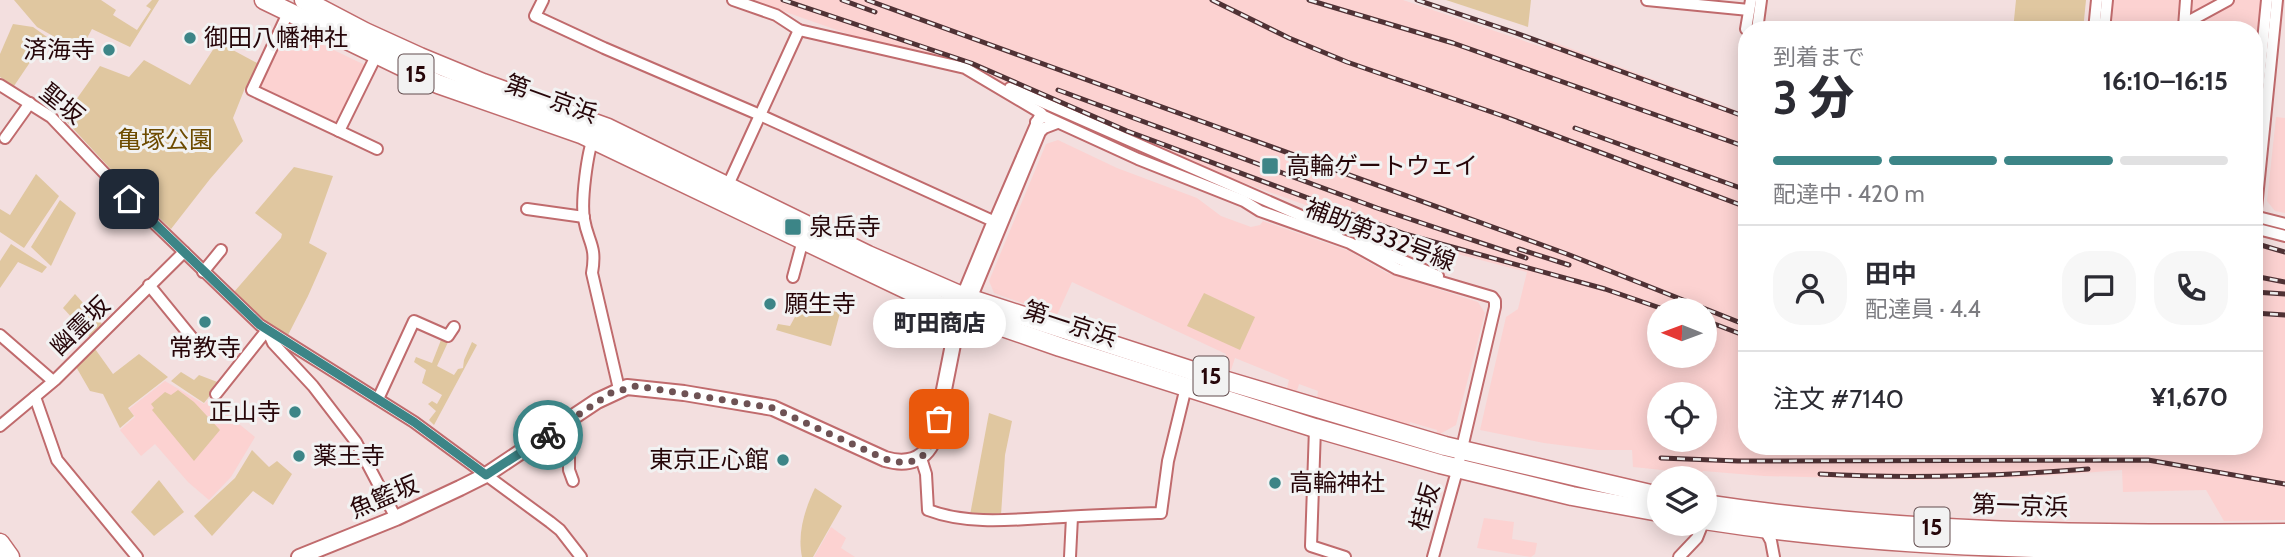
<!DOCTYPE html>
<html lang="ja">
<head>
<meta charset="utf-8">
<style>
  body { margin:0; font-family:Cabin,"Noto Sans JP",sans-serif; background:#f7f7f7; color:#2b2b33; height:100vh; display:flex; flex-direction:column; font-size:26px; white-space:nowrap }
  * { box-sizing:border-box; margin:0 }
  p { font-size:23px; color:#7c7c81 }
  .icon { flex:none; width:38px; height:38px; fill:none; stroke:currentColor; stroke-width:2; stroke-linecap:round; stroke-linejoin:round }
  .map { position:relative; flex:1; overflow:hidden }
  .panel { position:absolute; left:1738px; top:21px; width:525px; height:434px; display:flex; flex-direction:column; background:#fff; border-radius:28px; box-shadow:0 4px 18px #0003 }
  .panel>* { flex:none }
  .needle { width:46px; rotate:271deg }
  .tools { position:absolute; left:1647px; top:298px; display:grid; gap:14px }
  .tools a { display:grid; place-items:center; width:70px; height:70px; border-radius:50%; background:#fff; box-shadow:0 4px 18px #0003; font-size:35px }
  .pin { position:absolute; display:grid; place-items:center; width:60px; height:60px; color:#fff; margin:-30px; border-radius:14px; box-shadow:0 4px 10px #0006 }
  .courier { position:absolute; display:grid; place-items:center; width:70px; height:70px; margin:-35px; border:5px solid #3c8587; border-radius:50%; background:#fff; color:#222; box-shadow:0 2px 9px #0007 }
  .bubble { position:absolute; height:49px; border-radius:24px; background:#fff; box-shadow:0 4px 18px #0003; font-size:23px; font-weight:800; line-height:49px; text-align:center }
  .summary em { font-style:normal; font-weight:800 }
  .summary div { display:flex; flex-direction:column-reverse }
  .summary { display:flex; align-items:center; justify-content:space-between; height:119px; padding:0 35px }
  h1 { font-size:46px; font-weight:800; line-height:52px }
  .bar { display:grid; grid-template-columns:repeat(4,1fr); gap:10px 7px; align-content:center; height:84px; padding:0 35px }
  .bar i { height:9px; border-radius:5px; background:#e1e1e2 }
  .bar .active { background:#3c8587 }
  .bar p { grid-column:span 4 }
  .line { display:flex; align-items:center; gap:18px; padding:0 35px; border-top:2px solid #e1e1e2 }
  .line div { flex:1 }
  .round { display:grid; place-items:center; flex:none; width:74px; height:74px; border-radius:28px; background:#f7f7f7 }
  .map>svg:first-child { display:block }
</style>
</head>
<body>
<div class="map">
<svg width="2285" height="557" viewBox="0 0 2285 557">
  <rect width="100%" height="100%" fill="#f3dfdf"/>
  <g fill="#fcd2d1" fill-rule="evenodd">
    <path d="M 751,0 L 1403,0 L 1545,48 L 1548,40 L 1746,114 L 1746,446 L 2254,446 L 2254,242 L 2285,251 L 2285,520 L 2224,521 L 2206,490 L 2123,492 L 2122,470 L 2014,478 L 1914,480 L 1764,476 L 1703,471 L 1701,474 L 1633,467 L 1632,450 L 1598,450 L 1544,443 L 1480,430 L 1506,317 L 1518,309 L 1527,272 L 1403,240 L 1152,150 L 1149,157 L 1008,90 ZM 1659,310 L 1704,310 L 1704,355 L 1659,355 ZM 1659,394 L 1704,394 L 1704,439 L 1659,439 Z"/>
    <polygon points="2112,0 2261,0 2256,53 2254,57 2254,30 2110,30"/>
    <polygon points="288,28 367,66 338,127 258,90"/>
    <polygon points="2276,117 2285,118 2285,213 2275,211 2267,201"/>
    <polygon points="1058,140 1117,168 1197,198 1221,216 1251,227 1260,225 1263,221 1349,251 1387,273 1478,302 1485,313 1456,425 1440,434 1437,433 1437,430 1410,422 1409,425 1317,398 1318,391 1299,384 1297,391 1287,388 1289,380 1235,358 1231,370 1221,368 1226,354 1072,282 1057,315 994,293 989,281 1046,144"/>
    <polygon points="165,381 204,404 213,395 232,408 228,415 255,437 231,477 209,500 188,482 155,444 141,456 120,430 135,417 129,409"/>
    <polygon points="1484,518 1514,522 1512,539 1537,543 1535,554 1531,557 1477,548"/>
    <polygon points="831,527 846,538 841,548 855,557 814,557"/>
  </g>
  <g fill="#e0c7a0">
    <polygon points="14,0 101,0 116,10 113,15 137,30 151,9 146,6 152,0 159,0 130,47 92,29 80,51 37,27"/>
    <polygon points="1446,0 1531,0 1528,27"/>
    <polygon points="2016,0 2086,0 2083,30 2013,30"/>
    <polygon points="13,24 33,27 47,37 14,86 0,77 0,54"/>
    <polygon points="218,42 259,64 250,85 245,88 233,118 243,141 210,179 171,229 131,191 66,121 70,117 66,114 100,66 129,77 144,60 190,85"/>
    <polygon points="294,167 333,176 309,243 327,253 308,296 288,335 257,316 234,292 281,238 282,234 255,213"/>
    <polygon points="36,174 59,196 24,248 0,232 0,209 10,215"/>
    <polygon points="60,200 76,213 51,266 31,247"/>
    <polygon points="11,244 47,267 42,273 18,262 0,288 0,261"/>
    <polygon points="1204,293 1255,317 1240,350 1187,326"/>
    <polygon points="75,294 102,324 90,337 63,308"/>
    <polygon points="803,302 840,313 831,346 776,330 778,324 790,326"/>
    <polygon points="434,334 449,340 437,366 454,375 458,369 463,368 464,360 472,342 477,345 434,425 429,420 436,411 428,404 432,401 437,404 442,395 422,383 426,370 414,362 416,357 432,363 441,340 433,335"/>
    <polygon points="93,346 113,374 139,354 168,377 128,408 134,416 120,428 103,394 90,391 75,365"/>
    <polygon points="181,372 194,380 199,375 220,383 204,403 171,381"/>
    <polygon points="178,390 194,402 220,430 194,461 152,410 154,408 151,404 165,392 171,395"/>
    <polygon points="989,413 1012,421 1005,455 1001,515 970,515"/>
    <polygon points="252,450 269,467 277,461 292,474 273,505 253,491 212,536 194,516 235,478"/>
    <polygon points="159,480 184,512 154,536 131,512"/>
    <path d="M 815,488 L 842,506 L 813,557 L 802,557 C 797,533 805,509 815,488 Z"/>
  </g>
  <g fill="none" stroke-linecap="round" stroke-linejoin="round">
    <g stroke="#c06b6d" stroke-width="14">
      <g id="minor">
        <polyline points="543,0 535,16 604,48 760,115 993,221 962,296 1041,113 965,68 799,30 776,15 733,0"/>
        <polyline points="1647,0 1749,10"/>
        <polyline points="288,13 252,90 339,131 376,56"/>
        <polyline points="2184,24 2228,0"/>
        <polyline points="2184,27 2186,0"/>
        <polyline points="1746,29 1751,0"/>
        <polyline points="1757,30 1761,0"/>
        <polyline points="2094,30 2097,0"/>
        <polyline points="2104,30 2107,0"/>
        <polyline points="0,85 51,117 129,199 260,325 414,422 550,522 560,530 581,557"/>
        <polyline points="1010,88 1338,232"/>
        <polyline points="1036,122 1044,116 1138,159 1244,201 1260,211 1350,243 1397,269 1492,297 1495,301 1495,307 1455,478 1433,557"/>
        <polyline points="339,131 377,149"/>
        <polyline points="2254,133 2267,0"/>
        <path d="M 594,136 C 587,153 581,201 584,219 C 588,243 597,245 592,273 L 619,389"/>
        <polyline points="5,138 30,103"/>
        <polyline points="728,185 799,30"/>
        <polyline points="527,209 584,217"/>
        <polyline points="2254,216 2285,224"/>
        <polyline points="2254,228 2277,0"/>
        <polyline points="2254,228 2285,236"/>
        <polyline points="1360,242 1438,276"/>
        <polyline points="203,272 221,250"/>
        <polyline points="793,277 803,240"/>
        <polyline points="149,285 193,339"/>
        <polyline points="971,299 1040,132 1044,128 1057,123"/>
        <polyline points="0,335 53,381"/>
        <polyline points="216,394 267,330 273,343 313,386 356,442 396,518"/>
        <polyline points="35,397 57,460 137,557"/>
        <polyline points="378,399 414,321 448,336 454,327"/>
        <polyline points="0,426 55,380 184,252"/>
        <polyline points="1315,428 1311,546 1345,557"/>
        <polyline points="554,431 569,457 569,470 573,481"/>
        <path d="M 921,458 L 926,474 L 928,510 C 970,526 1019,519 1063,517 C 1096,515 1129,514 1161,513 L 1168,461 L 1186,387"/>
        <polyline points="1765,530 1771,541 1774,557"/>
        <polyline points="1070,557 1072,517"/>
        <polyline points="1679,557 1697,538 1703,523"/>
      </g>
    </g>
    <g stroke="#c06b6d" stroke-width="18">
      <path id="major" d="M 299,557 L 396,518 L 460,488 L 486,475 L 597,401 L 627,387 L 684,393 L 773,408 L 885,459 C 908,466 927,460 935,435 L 961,304"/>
    </g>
    <g stroke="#c06b6d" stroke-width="21">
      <g id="highway">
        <polyline points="264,0 438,84 581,134 939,305 1060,347 1315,428 1440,464 1572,496 1659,512"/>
        <polyline points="304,0 365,32 420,57 483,83 608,128 868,255 962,296 1190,370 1445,446 1659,496"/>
        <path d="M 1704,504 C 1896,533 2091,535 2285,533"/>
        <path d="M 1704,520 C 1896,550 2091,551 2285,550"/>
        <polyline points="0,543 10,557"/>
      </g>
    </g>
    <use href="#minor" stroke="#fff" stroke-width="10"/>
    <use href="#major" stroke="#fff" stroke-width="14"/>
    <use href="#highway" stroke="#fff" stroke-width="18"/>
    <g stroke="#503235" stroke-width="5">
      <g id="rail">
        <polyline points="783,0 971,63 1127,131 1405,234 1605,289 1666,310"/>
        <polyline points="842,0 875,12"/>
        <polyline points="867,0 1567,254 1746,325"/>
        <polyline points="1212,0 1289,38 1347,62 1506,117 1746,207"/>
        <polyline points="1309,0 1453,43 1746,147"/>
        <polyline points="1417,0 1516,33 1746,117"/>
        <polyline points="1058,90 1377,208 1526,258"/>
        <polyline points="1575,128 1746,190"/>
        <polyline points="2254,243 2285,252"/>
        <polyline points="1519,249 1569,265"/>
        <polyline points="2254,276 2285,282"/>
        <polyline points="2254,292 2285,294"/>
        <polyline points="2254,313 2285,315"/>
        <polyline points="1704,320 1746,336"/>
        <polyline points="1661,458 1738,461 2148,460 2285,484"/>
        <path d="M 1820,474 C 1910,479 1998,476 2088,469"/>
      </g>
    </g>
    <use href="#rail" stroke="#f2f2f2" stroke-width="2.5" stroke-dasharray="8" stroke-linecap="butt"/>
  </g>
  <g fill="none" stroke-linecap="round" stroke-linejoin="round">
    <path stroke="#6e5254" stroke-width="7" stroke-dasharray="0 12.6" d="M 548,435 L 611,393 L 636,386 L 773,408 L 885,459 C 919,470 934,452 939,419"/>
    <polyline stroke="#3c8587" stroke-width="9" points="129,199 260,325 414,422 486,475 548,435"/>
  </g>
  <g fill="#3c8587" stroke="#f2f2f2" stroke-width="2.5">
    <circle cx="190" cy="38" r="7"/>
    <circle cx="109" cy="50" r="7"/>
    <rect x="1261" y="157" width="18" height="18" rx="3.5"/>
    <rect x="784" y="218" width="18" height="18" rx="3.5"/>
    <circle cx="770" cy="304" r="7"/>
    <circle cx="205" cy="322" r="7"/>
    <circle cx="295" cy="412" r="7"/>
    <circle cx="299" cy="456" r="7"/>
    <circle cx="783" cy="460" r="7"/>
    <circle cx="1275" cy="483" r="7"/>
  </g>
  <g text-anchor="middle" stroke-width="6" stroke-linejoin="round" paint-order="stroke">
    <g fill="#f2f2f2" stroke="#634d4f" stroke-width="2">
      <rect x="398.5" y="54.5" width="35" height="39" rx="5"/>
      <rect x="1193.5" y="356.5" width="35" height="39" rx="5"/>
      <rect x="1914.5" y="507.5" width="35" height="39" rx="5"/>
    </g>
    <g font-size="23" font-weight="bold" fill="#260609">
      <text x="416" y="82">15</text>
      <text x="1211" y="384">15</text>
      <text x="1932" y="535">15</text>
    </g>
    <g font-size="24" fill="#260609" stroke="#f2f2f2" text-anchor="start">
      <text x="204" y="46">御田八幡神社</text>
      <text x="95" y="58" text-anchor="end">済海寺</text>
      <text x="1286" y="174">高輪ゲートウェイ</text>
      <text x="809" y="235">泉岳寺</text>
      <text x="784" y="312">願生寺</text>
      <text x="205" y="356" text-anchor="middle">常教寺</text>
      <text x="281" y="420" text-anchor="end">正山寺</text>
      <text x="313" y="464">薬王寺</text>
      <text x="769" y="468" text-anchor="end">東京正心館</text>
      <text x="1289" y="491">高輪神社</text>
    </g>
    <g font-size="24" fill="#260609" stroke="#f2f2f2">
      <text transform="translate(551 99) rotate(20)" y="8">第一京浜</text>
      <text transform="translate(62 104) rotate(39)" y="8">聖坂</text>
      <text transform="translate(1380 235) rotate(21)" y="8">補助第332号線</text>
      <text transform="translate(1070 324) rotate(18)" y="8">第一京浜</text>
      <text transform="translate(80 326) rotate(-44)" y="8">幽霊坂</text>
      <text transform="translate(384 497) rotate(-23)" y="8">魚籃坂</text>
      <text transform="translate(2020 506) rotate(2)" y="8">第一京浜</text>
      <text transform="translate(1425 507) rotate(-74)" y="8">桂坂</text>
    </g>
    <g font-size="24" fill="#6d4b00" stroke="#f2f2f2">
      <text x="165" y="148">亀塚公園</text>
    </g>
  </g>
</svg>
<div class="tools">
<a><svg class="needle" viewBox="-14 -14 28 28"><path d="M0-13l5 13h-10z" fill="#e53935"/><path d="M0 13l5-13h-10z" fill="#7c7c81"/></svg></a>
<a><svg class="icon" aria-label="locate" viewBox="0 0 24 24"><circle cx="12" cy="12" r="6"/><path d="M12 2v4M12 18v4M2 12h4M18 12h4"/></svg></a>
<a><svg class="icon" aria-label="layers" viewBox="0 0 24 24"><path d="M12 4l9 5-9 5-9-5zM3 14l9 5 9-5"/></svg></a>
</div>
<div class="pin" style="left:939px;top:419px;background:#ea580c"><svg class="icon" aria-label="bag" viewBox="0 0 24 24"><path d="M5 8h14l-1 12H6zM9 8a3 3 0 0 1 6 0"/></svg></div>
<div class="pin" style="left:129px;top:199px;background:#1f2937"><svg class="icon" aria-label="home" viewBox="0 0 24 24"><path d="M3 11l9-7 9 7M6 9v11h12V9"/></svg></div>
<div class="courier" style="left:548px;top:435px"><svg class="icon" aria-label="bike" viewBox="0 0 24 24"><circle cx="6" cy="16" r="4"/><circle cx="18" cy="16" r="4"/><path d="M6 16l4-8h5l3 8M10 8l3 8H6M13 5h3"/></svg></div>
<div class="bubble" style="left:873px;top:299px;width:133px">町田商店</div>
<section class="panel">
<div class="summary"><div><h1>3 分</h1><p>到着まで</p></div><em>16:10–16:15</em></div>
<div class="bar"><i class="active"></i><i class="active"></i><i class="active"></i><i></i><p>配達中 · 420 m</p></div>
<div class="line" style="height:126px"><a class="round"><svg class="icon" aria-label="person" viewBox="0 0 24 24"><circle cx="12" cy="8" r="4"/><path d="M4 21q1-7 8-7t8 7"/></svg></a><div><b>田中</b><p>配達員 · 4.4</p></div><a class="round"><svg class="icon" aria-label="chat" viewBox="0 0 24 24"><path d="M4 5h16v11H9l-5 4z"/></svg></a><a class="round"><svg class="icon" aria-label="phone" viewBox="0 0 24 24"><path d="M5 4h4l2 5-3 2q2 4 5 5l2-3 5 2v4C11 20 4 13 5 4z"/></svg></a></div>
<div class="line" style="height:91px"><div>注文 #7140</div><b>¥1,670</b></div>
</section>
</div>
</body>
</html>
